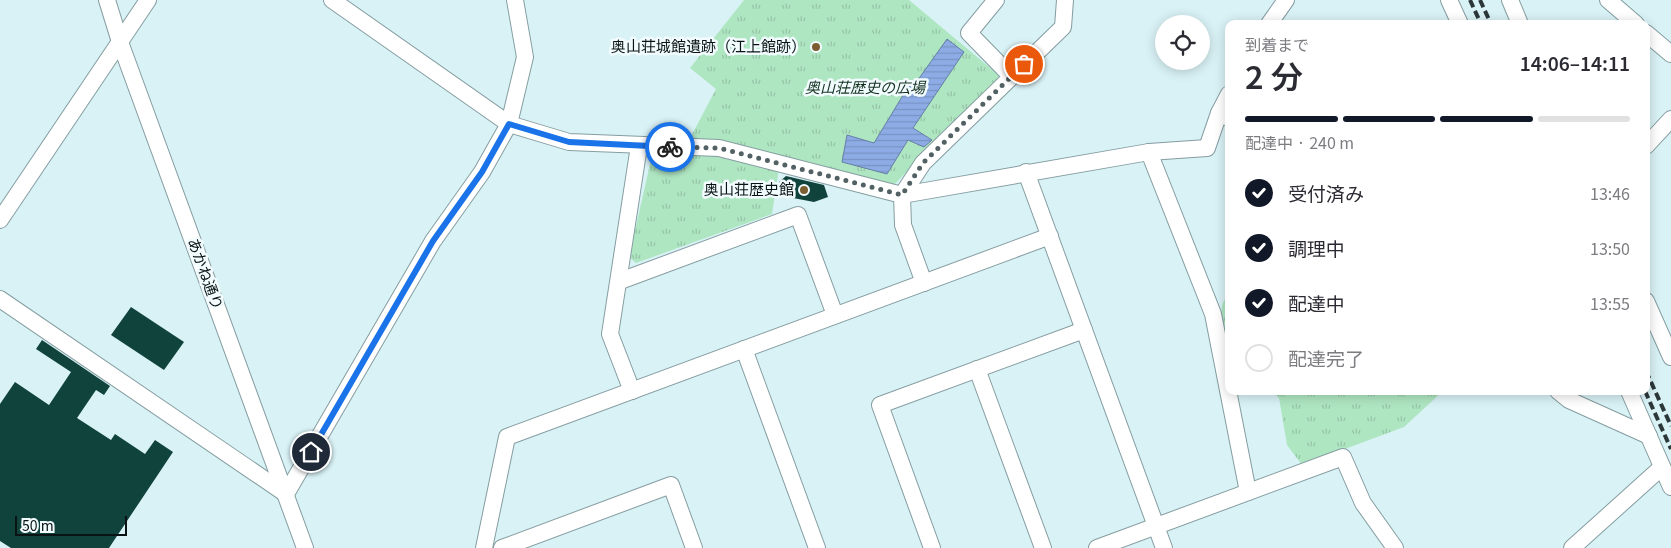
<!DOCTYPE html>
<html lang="ja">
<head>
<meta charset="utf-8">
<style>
  body { margin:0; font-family:Georgia,"Noto Sans JP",serif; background:#f2f2f3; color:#2b2b33; height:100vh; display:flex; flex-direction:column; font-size:19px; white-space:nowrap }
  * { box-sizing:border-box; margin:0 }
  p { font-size:16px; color:#7c7c81 }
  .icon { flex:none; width:28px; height:28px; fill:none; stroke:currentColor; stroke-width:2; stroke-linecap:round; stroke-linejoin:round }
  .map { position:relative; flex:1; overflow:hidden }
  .sheet { position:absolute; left:1225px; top:20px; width:425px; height:375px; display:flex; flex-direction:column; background:#fff; border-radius:10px; box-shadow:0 2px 12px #0003 }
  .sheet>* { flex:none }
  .controls { position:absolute; left:1155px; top:15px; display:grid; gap:10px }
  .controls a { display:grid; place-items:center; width:55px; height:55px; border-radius:50%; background:#fff; box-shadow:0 2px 12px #0003; font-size:25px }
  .scale { position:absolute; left:15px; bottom:12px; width:112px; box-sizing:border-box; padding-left:5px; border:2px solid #0a1314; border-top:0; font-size:14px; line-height:18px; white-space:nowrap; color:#0a1314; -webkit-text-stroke:4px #f2fcfe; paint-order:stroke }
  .pin { position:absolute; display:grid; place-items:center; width:42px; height:42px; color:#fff; margin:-21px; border:2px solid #fff; border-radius:50%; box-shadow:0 1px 5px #0007 }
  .courier { position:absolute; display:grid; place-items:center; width:50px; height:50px; margin:-25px; border:4px solid #1a73e8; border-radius:50%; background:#fff; color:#222; box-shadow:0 1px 6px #0007 }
  .overview em { font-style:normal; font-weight:600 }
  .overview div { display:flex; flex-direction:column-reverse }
  .overview { display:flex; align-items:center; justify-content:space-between; height:85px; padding:0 20px }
  h1 { font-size:32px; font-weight:600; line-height:38px }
  .bar { display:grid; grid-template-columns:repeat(4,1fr); gap:8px 5px; align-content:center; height:60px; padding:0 20px }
  .bar i { height:6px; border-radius:4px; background:#e1e1e2 }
  .bar .on { background:#111827 }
  .bar p { grid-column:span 4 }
  ol { padding:0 20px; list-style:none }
  li { display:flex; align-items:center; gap:15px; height:55px }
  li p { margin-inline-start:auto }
  li .icon { padding:5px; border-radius:50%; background:#111827; color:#fff; stroke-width:4 }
  li:last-child { color:#7c7c81 }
  li i { width:28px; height:28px; border:2px solid #e1e1e2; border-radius:50% }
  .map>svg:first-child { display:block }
</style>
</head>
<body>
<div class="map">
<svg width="1671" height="548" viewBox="0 0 1671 548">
  <defs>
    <pattern id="grass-tufts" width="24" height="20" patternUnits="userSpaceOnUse" patternTransform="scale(1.25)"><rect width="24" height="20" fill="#afe6c2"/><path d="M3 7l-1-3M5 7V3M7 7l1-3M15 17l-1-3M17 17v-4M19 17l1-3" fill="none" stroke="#95c4a6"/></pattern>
    <pattern id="water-rules" width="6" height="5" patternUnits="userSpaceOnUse" patternTransform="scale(1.25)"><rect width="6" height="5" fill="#8dace5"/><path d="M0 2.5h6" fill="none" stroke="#7893c4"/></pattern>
  </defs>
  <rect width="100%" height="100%" fill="#d9f2f6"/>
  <g fill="url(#grass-tufts)">
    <polygon points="744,0 909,0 1000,76 893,186 689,140 716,89 690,68"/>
    <polygon points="653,151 724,154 779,168 772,214 636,263 629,257"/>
    <path d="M 1229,294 L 1229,337 C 1222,322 1216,307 1229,294 Z"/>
    <polygon points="1272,391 1443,391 1404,427 1302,465 1287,445 1279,398"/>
  </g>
  <polygon fill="url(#water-rules)" stroke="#667ea6" points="947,39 964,52 913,128 932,140 924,147 908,140 887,174 842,162 847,135 874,143 908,87 915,84"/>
  <g fill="#11433d">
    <polygon points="786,176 824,185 828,197 814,202 788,197 779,182"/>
    <polygon points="131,307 184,342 164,370 111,335"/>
    <polygon points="42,340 110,386 104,395 96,390 77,418 111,440 115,434 145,454 155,440 173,452 109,548 11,548 0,541 0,404 15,382 49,405 71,372 36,349"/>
  </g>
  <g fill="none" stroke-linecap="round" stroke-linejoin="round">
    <g stroke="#859da1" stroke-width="18">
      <g id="minor">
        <polyline points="107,0 120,42 305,548"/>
        <polyline points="332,0 509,124 569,142 719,148 902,195 1149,152 1207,148 1219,113 1229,118"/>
        <polyline points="996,0 969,33 1011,76"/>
        <polyline points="1449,0 1460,24"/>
        <polyline points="1510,0 1520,24"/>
        <polyline points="1608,0 1636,24"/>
        <polyline points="1269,24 1286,0"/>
        <polyline points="1646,33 1671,54"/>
        <polyline points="1219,113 1229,94"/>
        <polyline points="1646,146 1671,119"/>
        <polyline points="1149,152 1213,314 1248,492"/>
        <polyline points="1026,172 1164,548"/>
        <polyline points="0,220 148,0"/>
        <polyline points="620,281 798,215 835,315"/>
        <polyline points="924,283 903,225 902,195 923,163 1063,27 1065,0"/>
        <polyline points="0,299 286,494 433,241 482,172 509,124 525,57 515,0"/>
        <polyline points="1646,301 1671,357"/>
        <polyline points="744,349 817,548"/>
        <polyline points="977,369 1043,548"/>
        <polyline points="632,391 610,334 639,146"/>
        <polyline points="1558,391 1569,400 1649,436"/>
        <polyline points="1629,391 1671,487"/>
        <polyline points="484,548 507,437 1050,236"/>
        <polyline points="502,548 671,485 694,548"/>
        <polyline points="932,548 880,405 1084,330"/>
        <polyline points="1097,548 1343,457 1363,503 1395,548"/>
        <polyline points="1572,548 1662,467"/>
      </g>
    </g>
    <use href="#minor" stroke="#fff" stroke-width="16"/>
    <g stroke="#2c3739" stroke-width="4" stroke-dasharray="8 4" stroke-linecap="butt">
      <polyline points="1470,0 1481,24"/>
      <polyline points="1480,0 1491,24"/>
      <polyline points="1646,371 1671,426"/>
      <polyline points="1645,391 1671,449"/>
    </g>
  </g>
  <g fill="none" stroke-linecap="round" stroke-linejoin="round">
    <polyline stroke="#526163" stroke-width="5" stroke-dasharray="0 9" points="670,147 719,148 902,195 923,163 1024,64"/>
    <polyline stroke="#1a73e8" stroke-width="6" points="311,452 433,241 482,172 509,124 569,142 670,147"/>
  </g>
  <g fill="#7a5d30" stroke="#f2fcfe" stroke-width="2">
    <circle cx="816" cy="47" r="5"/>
    <circle cx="804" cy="190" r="5"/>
  </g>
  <g text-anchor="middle" stroke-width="5" stroke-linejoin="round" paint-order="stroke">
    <g font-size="15" fill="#0a1314" stroke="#f2fcfe" text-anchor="end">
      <text x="806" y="52">奥山荘城館遺跡（江上館跡）</text>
      <text x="794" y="195">奥山荘歴史館</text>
    </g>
    <g font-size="15" font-style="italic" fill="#133120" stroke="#f2fcfe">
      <text x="865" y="93">奥山荘歴史の広場</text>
    </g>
    <g font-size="15" fill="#0a1314" stroke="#f2fcfe">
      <text transform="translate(205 274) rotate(70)" y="5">あかね通り</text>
    </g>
  </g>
</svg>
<div class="controls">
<a><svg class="icon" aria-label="locate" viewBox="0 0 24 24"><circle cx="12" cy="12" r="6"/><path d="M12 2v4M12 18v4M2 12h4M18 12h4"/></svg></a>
</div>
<div class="scale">50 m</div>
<div class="pin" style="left:1024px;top:64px;background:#ea580c"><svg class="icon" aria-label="bag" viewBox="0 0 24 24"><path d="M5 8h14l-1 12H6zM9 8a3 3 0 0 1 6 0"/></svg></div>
<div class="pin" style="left:311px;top:452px;background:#1f2937"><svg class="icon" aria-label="home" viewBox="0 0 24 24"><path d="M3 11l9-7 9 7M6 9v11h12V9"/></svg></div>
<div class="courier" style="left:670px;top:147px"><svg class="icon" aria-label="bike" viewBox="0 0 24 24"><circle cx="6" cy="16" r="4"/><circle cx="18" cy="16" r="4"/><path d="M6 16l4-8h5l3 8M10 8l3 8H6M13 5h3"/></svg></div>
<section class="sheet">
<div class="overview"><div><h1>2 分</h1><p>到着まで</p></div><em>14:06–14:11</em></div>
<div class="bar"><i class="on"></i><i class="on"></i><i class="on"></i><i></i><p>配達中 · 240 m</p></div>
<ol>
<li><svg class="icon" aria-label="check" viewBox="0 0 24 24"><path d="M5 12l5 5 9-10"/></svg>受付済み<p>13:46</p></li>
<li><svg class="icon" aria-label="check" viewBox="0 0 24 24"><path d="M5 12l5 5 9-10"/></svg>調理中<p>13:50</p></li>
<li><svg class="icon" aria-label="check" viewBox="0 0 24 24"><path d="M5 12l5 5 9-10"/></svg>配達中<p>13:55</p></li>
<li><i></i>配達完了</li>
</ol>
</section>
</div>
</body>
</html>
